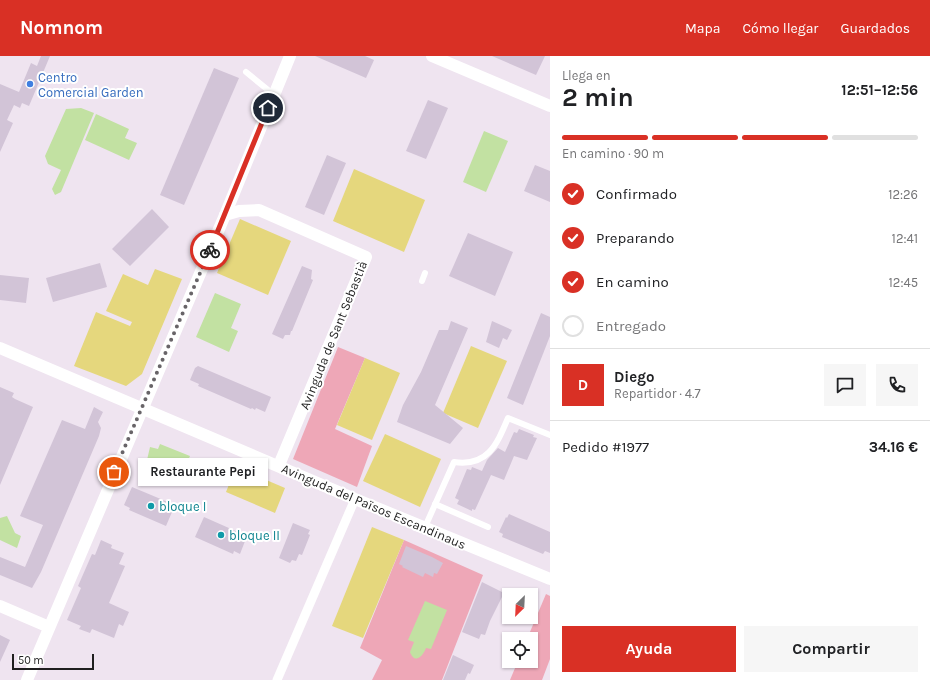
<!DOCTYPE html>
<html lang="es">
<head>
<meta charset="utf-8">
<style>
  body { margin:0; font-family:Karla,sans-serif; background:#f6f6f6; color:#202124; height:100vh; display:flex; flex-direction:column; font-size:15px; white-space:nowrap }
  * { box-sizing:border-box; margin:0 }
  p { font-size:13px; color:#757577 }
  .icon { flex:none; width:22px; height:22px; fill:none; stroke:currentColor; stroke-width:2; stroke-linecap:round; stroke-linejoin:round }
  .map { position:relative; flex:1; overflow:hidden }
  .details { display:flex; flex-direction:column; background:#fff; width:380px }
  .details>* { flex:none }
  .needle { width:26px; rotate:204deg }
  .fabs { position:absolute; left:502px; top:532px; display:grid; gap:8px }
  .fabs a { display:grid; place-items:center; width:36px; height:36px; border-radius:0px; background:#fff; box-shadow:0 1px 3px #0004; font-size:20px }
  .scale { position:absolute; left:12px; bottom:10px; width:82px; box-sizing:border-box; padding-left:4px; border:2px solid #1f1f1f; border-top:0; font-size:11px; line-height:14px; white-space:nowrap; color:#1f1f1f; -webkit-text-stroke:3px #fff; paint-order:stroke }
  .pin { position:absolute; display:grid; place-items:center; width:34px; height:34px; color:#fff; margin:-17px; border:2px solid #fff; border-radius:50%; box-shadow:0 1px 4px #0007 }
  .courier { position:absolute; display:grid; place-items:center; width:40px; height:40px; margin:-20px; border:3px solid #d93025; border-radius:50%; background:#fff; color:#222; box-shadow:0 1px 5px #0007 }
  .bubble { position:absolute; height:28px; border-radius:0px; background:#fff; box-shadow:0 1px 3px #0004; font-size:13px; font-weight:700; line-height:28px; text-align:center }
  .headline em { font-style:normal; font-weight:700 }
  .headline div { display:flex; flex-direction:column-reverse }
  .headline { display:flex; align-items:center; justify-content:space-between; height:68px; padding:0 12px }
  h1 { font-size:26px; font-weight:700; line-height:30px }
  .bar { display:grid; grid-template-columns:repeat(4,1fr); gap:6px 4px; align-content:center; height:48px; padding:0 12px }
  .bar i { height:5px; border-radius:3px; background:#e0e0e0 }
  .bar .active { background:#d93025 }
  .bar p { grid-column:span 4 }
  .line { display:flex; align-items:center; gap:10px; padding:0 12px; border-top:1px solid #e0e0e0 }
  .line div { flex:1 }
  .round { display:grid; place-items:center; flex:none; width:42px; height:42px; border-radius:0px; background:#f6f6f6 }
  ol { padding:0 12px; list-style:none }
  li { display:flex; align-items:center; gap:12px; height:44px }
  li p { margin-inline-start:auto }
  li .icon { padding:4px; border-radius:50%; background:#d93025; color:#fff; stroke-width:4 }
  li:last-child { color:#757577 }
  li i { width:22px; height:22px; border:2px solid #e0e0e0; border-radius:50% }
  .cta { display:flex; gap:8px; margin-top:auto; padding:8px 12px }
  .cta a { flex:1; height:46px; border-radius:0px; background:#d93025; color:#fff; font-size:16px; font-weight:700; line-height:46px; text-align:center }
  .cta a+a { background:#f6f6f6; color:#202124 }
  header { display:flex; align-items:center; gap:24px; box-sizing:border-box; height:56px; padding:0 20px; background:#d93025; color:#fff }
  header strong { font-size:19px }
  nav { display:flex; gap:22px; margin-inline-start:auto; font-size:14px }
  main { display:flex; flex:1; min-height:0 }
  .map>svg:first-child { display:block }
</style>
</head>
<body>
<header>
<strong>Nomnom</strong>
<nav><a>Mapa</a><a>Cómo llegar</a><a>Guardados</a></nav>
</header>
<main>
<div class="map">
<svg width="550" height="624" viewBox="0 0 550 624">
  <rect width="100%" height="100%" fill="#efe4f0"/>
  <g fill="#eea7b7">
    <polygon points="338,291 365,302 335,373 372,390 357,431 293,403"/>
    <polygon points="404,484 483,519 442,624 372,624 382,604 360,592"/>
    <polygon points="546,538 550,540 550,603 542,624 510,624 518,605 531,605 531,583 527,583"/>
  </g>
  <g fill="#e5d77d">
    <polygon points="354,113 425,144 404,196 333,165"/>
    <polygon points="240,163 291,185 268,239 217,217"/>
    <polygon points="155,213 182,223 142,318 126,330 74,310 96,256 130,270 132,266 106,255 123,218 148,229"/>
    <polygon points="471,290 507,305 478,372 443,357"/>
    <polygon points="365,302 400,317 372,384 337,369"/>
    <polygon points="385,378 441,403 420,451 363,425"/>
    <polygon points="236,411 285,432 275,457 226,436"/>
    <polygon points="372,471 404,484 363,582 332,570"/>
  </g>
  <g fill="#c2e1a2">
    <polygon points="81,52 94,57 61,136 55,139 52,133 61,114 48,108 45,100 66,53"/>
    <polygon points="96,58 129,73 125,82 137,87 129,104 85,84"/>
    <polygon points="484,75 508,85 486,136 463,126"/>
    <polygon points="215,237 241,248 231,272 238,275 229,296 196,281"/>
    <polygon points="160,388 190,400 182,418 147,404 150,391 158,393"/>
    <polygon points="7,460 15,477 21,480 17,492 0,484 0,462"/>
    <path d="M 425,545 L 447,554 L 431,593 L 426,592 C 423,600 415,609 410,596 L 414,586 L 408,584 Z"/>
  </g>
  <g fill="#d2c4d7">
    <polygon points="41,0 50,0 29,50 22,47 20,52 14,49 7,64 13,67 0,96 0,28 19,36 31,7 37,10"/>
    <polygon points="315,0 365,0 374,4 366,22"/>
    <polygon points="492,0 545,0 536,19"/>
    <polygon points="214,12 239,22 184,149 160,139"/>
    <polygon points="428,44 448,52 426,103 406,95"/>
    <polygon points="327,99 346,107 324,159 305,151"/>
    <polygon points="535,109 550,115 550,146 524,135"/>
    <polygon points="152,153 169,171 130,210 112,193"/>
    <polygon points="468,177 513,196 495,240 449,220"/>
    <polygon points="100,207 107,231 53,246 46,222"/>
    <polygon points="302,210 312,214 311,223 313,224 292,275 291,275 290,279 285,279 283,283 272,278"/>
    <polygon points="0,219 29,222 26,247 0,244"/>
    <polygon points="541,257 550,261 550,280 523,349 507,342"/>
    <polygon points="451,265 468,272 435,349 463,372 450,388 397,366 403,349 421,316 439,274 448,274"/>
    <polygon points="492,265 512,274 507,284 503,282 499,292 486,286"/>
    <polygon points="198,310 271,341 265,356 256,352 255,354 252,352 251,353 198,330 199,328 190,324 195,312"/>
    <polygon points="0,331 14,337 12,341 15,343 33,351 0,429"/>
    <polygon points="94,351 103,356 98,366 101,372 99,380 41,516 32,532 0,519 0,501 25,511 43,469 20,460 62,364 85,373"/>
    <polygon points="519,373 534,379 533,381 537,382 527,404 514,400 504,424 491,419 475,454 472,453 472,455 457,448 459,444 455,442 467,413 471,414 472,411 482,415 487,404 498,392 505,396 514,376 517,377"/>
    <polygon points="132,431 175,449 166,470 129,454 130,452 124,449"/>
    <polygon points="509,458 550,476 550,497 545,495 543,498 502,481 503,478 499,476 506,461 507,462"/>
    <polygon points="204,461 247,480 240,498 234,495 233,498 195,481"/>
    <polygon points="293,467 310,474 308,478 310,479 302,499 299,498 296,505 292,504 290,507 279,502"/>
    <polygon points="101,484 112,489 111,492 124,497 119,508 125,510 109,547 129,556 123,570 119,568 114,582 92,573 90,577 79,573 81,570 67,564 81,532 78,530 92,498 95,499"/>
    <polygon points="406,490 432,501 443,507 437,518 434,517 433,521 425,517 423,521 402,511 403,510 399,508"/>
    <polygon points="482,526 504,537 490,565 485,579 481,578 479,583 462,576"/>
    <polygon points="0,579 10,584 0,606"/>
    <polygon points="453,599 474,609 470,618 468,617 465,624 443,624"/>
  </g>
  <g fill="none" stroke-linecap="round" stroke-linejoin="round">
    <g stroke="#fff" stroke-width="6">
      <polyline points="246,16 273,38"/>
      <polyline points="422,225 425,217"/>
      <polyline points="435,448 488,471"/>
      <path d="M 425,471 L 454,406 C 488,411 497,388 508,362 L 550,379"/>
    </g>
    <polyline stroke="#fff" stroke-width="9" points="277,624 355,443"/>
    <g stroke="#fff" stroke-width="12">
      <polyline points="432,0 550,50"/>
      <polyline points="225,159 239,155 259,154 366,201 279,409"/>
      <polyline points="0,292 355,443 550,523"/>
      <polyline points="0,550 49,571"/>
      <polyline points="27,624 225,159 290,0"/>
    </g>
  </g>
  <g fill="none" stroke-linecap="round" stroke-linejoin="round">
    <polyline stroke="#686468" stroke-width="4" stroke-dasharray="0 7.2" points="114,416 210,194"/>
    <polyline stroke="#d93025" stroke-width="5" points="210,194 268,52"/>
  </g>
  <circle fill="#3f7fe0" stroke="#fff" stroke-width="1.5" cx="30" cy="28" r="4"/>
  <g fill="#0f9aa8" stroke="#fff" stroke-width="1.5">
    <circle cx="151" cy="450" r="4"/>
    <circle cx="221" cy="479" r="4"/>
  </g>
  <g text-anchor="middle" stroke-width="4" stroke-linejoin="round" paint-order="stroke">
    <g font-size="13" fill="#366cbe" stroke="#fff" text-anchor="start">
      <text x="38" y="26">Centro<tspan x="38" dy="15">Comercial Garden</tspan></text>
    </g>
    <g font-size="13" fill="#1f1f1f" stroke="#fff">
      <text transform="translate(333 279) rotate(-68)" y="5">Avinguda de Sant Sebastià</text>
      <text transform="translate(374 450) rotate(23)" y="5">Avinguda del Països Escandinaus</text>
    </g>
    <g font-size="13" fill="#0d838f" stroke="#fff" text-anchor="start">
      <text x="159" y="455">bloque I</text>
      <text x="229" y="484">bloque II</text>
    </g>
  </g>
</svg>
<div class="fabs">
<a><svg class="needle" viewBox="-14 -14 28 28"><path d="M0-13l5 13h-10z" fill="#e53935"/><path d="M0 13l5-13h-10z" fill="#757577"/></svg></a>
<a><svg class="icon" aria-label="locate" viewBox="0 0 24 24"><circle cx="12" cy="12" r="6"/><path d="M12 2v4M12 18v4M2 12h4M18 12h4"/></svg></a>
</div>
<div class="scale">50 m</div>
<div class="pin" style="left:114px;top:416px;background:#ea580c"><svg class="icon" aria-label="bag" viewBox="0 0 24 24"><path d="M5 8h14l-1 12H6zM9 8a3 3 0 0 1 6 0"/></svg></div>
<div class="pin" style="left:268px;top:52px;background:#1f2937"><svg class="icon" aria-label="home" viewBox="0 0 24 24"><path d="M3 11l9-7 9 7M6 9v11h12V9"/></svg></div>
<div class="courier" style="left:210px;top:194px"><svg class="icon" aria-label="bike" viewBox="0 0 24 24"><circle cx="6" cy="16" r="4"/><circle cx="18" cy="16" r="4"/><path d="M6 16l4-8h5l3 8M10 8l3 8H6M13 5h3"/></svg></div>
<div class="bubble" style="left:138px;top:402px;width:130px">Restaurante Pepi</div>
</div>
<section class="details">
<div class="headline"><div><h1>2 min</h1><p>Llega en</p></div><em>12:51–12:56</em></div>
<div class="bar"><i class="active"></i><i class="active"></i><i class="active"></i><i></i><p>En camino · 90 m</p></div>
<ol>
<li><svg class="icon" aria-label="check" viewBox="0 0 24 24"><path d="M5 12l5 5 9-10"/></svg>Confirmado<p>12:26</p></li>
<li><svg class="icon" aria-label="check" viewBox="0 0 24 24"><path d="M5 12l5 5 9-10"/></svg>Preparando<p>12:41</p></li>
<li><svg class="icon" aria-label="check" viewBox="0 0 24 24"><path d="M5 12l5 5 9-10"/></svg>En camino<p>12:45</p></li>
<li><i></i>Entregado</li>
</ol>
<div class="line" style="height:72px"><b class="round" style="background:#d93025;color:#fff">D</b><div><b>Diego</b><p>Repartidor · 4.7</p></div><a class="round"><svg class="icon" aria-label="chat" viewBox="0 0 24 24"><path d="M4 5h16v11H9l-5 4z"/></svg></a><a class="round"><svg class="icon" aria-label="phone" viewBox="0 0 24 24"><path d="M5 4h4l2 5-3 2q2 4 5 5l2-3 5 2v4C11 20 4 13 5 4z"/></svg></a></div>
<div class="line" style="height:52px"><div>Pedido #1977</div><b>34.16 €</b></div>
<div class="cta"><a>Ayuda</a><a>Compartir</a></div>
</section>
</main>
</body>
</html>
